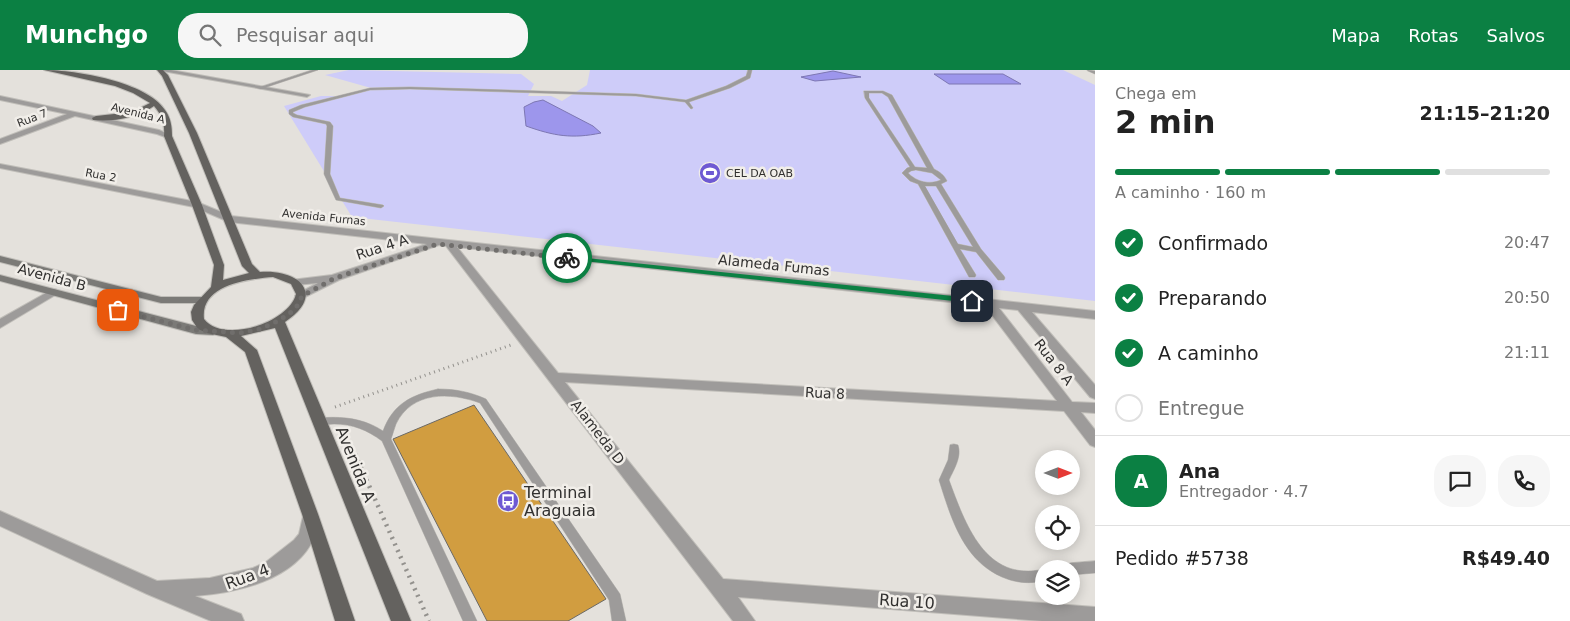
<!DOCTYPE html>
<html lang="pt">
<head>
<meta charset="utf-8">
<style>
  body { margin:0; font-family:"DejaVu Sans",sans-serif; background:#f6f6f6; color:#222; height:100vh; display:flex; flex-direction:column; font-size:19px; white-space:nowrap }
  * { box-sizing:border-box; margin:0 }
  p { font-size:16px; color:#767676 }
  .icon { flex:none; width:28px; height:28px; fill:none; stroke:currentColor; stroke-width:2; stroke-linecap:round; stroke-linejoin:round }
  .map { position:relative; flex:1; overflow:hidden }
  .side { display:flex; flex-direction:column; background:#fff; width:475px }
  .side>* { flex:none }
  .needle { width:32px; rotate:90deg }
  .fabs { position:absolute; left:1035px; top:380px; display:grid; gap:10px }
  .fabs a { display:grid; place-items:center; width:45px; height:45px; border-radius:50%; background:#fff; box-shadow:0 2px 12px #0003; font-size:25px }
  .pin { position:absolute; display:grid; place-items:center; width:42px; height:42px; color:#fff; margin:-21px; border-radius:10px; box-shadow:0 2px 8px #0006 }
  .courier { position:absolute; display:grid; place-items:center; width:50px; height:50px; margin:-25px; border:4px solid #0b8043; border-radius:50%; background:#fff; color:#222; box-shadow:0 1px 6px #0007 }
  .headline em { font-style:normal; font-weight:700 }
  .headline div { display:flex; flex-direction:column-reverse }
  .headline { display:flex; align-items:center; justify-content:space-between; height:85px; padding:0 20px }
  h1 { font-size:32px; font-weight:700; line-height:38px }
  .bar { display:grid; grid-template-columns:repeat(4,1fr); gap:8px 5px; align-content:center; height:60px; padding:0 20px }
  .bar i { height:6px; border-radius:4px; background:#e0e0e0 }
  .bar .selected { background:#0b8043 }
  .bar p { grid-column:span 4 }
  .line { display:flex; align-items:center; gap:12px; padding:0 20px; border-top:1px solid #e0e0e0 }
  .line div { flex:1 }
  .round { display:grid; place-items:center; flex:none; width:52px; height:52px; border-radius:20px; background:#f6f6f6 }
  ol { padding:0 20px; list-style:none }
  li { display:flex; align-items:center; gap:15px; height:55px }
  li p { margin-inline-start:auto }
  li .icon { padding:5px; border-radius:50%; background:#0b8043; color:#fff; stroke-width:4 }
  li:last-child { color:#767676 }
  li i { width:28px; height:28px; border:2px solid #e0e0e0; border-radius:50% }
  header { display:flex; align-items:center; gap:30px; box-sizing:border-box; height:70px; padding:0 25px; background:#0b8043; color:#fff }
  header strong { font-size:24px }
  nav { display:flex; gap:28px; margin-inline-start:auto; font-size:18px }
  .search { width:350px; height:45px; background:#f6f6f6; display:flex; align-items:center; gap:12px; box-sizing:border-box; padding:0 18px; border-radius:20px; color:#767676; font-size:19px }
  main { display:flex; flex:1; min-height:0 }
  .map>svg:first-child { display:block }
</style>
</head>
<body>
<header>
<strong>Munchgo</strong>
<div class="search"><svg class="icon" aria-label="search" viewBox="0 0 24 24"><circle cx="10" cy="10" r="6"/><path d="M15 15l6 6"/></svg>Pesquisar aqui</div>
<nav><a>Mapa</a><a>Rotas</a><a>Salvos</a></nav>
</header>
<main>
<div class="map">
<svg width="1095" height="551" viewBox="0 0 1095 551">
  <rect width="100%" height="100%" fill="#e4e1dc"/>
  <polygon fill="#ceccf9" points="349,0 521,4 534,14 528,26 551,26 562,31 587,15 590,0 1063,0 1095,15 1095,231 352,147 284,36 321,26 341,26 371,18 325,5"/>
  <g fill="#9d96ec" stroke="#7d77b3">
    <polygon points="833,1 861,7 815,11 801,7"/>
    <polygon points="934,4 1003,4 1021,14 949,14"/>
    <path d="M 543,30 L 593,56 L 601,63 C 572,69 554,66 526,56 L 524,37 L 534,32 Z"/>
  </g>
  <polygon fill="#d19d40" stroke="#6b6965" points="474,335 606,529 568,551 487,551 393,369"/>
  <g fill="none" stroke-linecap="round" stroke-linejoin="round">
    <g stroke="#c0beb9" stroke-width="1">
      <g id="lane">
        <polygon points="312,0 318,0 261,19 257,18"/>
        <polygon points="748,0 752,0 750,8 730,18 689,32 693,38 691,39 685,32 636,26 410,19 370,20 305,37 293,42 293,43 297,45 330,52 333,56 330,104 340,128 383,135 384,136 381,138 336,130 324,104 327,56 326,54 293,47 289,44 289,40 301,35 370,18 410,17 636,24 686,30 726,16 746,6"/>
        <polygon points="1087,0 1095,1 1095,4 1088,1"/>
        <path d="M 864,21 L 883,21 L 892,25 L 934,99 C 940,102 944,105 947,111 L 941,114 L 981,179 L 1004,206 L 1005,208 L 1004,210 L 998,210 L 976,182 L 960,179 L 976,205 L 975,207 L 969,207 L 918,114 L 910,111 L 902,103 L 907,98 L 910,97 L 865,28 ZM 869,23 L 882,23 L 888,27 L 927,98 L 915,97 L 869,28 ZM 916,100 L 932,103 L 941,110 C 929,115 917,112 908,103 L 911,101 ZM 925,116 L 936,116 L 973,177 L 958,174 Z"/>
        <path d="M 438,319 C 456,319 470,322 486,329 L 620,524 L 626,551 L 612,551 L 609,530 L 480,333 C 450,322 412,321 396,354 C 394,359 393,364 391,369 L 477,551 L 463,551 L 382,371 C 367,360 353,354 334,354 C 328,354 321,356 314,355 L 313,352 L 314,349 L 318,348 C 342,346 363,348 383,361 C 393,334 411,325 438,319 Z"/>
        <path d="M 954,374 L 958,375 C 962,387 954,399 949,410 C 965,453 985,513 1044,499 L 1044,511 C 1029,514 1016,513 1002,507 C 963,490 951,448 939,410 L 948,390 L 950,375 Z"/>
        <polygon points="1095,491 1095,503 1071,505 1071,499 1064,499 1066,495 1070,493"/>
      </g>
    </g>
    <g stroke="#c0beb9" stroke-width="2">
      <g id="street">
        <polygon points="157,0 171,0 310,25 307,27"/>
        <polygon points="0,26 159,60 172,66 168,68 157,64 75,46 0,74 0,69 67,44 0,30"/>
        <path d="M 0,94 L 197,132 L 231,146 L 1095,241 L 1095,249 L 1032,242 L 1095,315 L 1095,329 L 1090,327 L 1018,240 L 999,238 L 1072,332 L 1095,333 L 1095,343 L 1081,342 L 1095,360 L 1095,377 L 1090,375 L 1064,341 L 565,312 L 723,509 L 1095,537 L 1095,551 L 1042,551 L 738,527 L 755,551 L 733,551 L 446,176 L 439,175 L 339,210 L 301,229 L 295,226 L 297,224 L 318,213 L 295,215 L 290,212 L 291,210 L 332,205 L 427,174 L 229,152 L 194,137 L 0,98 ZM 457,177 L 985,236 L 1057,331 L 558,303 Z"/>
        <polygon points="53,219 57,220 59,222 57,224 0,258 0,249"/>
        <path d="M 310,440 L 316,442 C 320,450 317,460 314,468 C 295,510 237,523 195,526 L 241,544 L 244,551 L 211,551 L 147,524 L 0,456 L 0,441 L 157,511 L 210,508 L 253,498 L 266,492 L 294,470 L 299,464 L 304,442 Z"/>
      </g>
    </g>
    <g stroke="#c0beb9" stroke-width="2">
      <g id="secondary">
        <polygon points="0,186 161,227 202,227 208,230 202,233 161,233 0,192"/>
        <polygon points="0,205 196,256 213,257 219,261 213,265 196,264 0,211"/>
      </g>
    </g>
    <g stroke="#c0beb9" stroke-width="2">
      <path id="primary" d="M 44,0 C 76,0 147,12 165,40 C 171,48 172,57 172,66 L 202,135 L 224,195 L 223,210 L 249,203 L 242,196 L 189,63 L 162,6 L 157,0 L 163,0 L 168,5 L 197,63 L 252,194 L 260,202 C 300,199 326,225 285,252 L 411,551 L 391,551 L 275,258 L 241,266 L 257,280 L 318,444 L 355,551 L 335,551 L 302,444 L 245,282 L 226,267 L 207,263 L 198,259 L 192,250 L 191,242 L 194,235 L 211,217 L 214,195 L 192,135 L 164,66 C 165,54 162,45 154,36 C 138,48 112,52 93,50 L 92,48 L 96,46 L 132,42 L 150,33 L 133,23 L 115,16 ZM 273,207 L 291,214 L 296,224 C 289,253 223,274 204,249 C 200,215 248,209 273,207 Z"/>
    </g>
    <g stroke="#93918d" stroke-width="3" stroke-dasharray="1 4" stroke-linecap="butt">
      <polyline points="335,337 511,275"/>
      <polyline points="347,367 355,386"/>
    </g>
    <polyline stroke="#93918d" stroke-width="4.5" stroke-dasharray="2 5" stroke-linecap="butt" points="355,384 429,551"/>
    <use href="#lane" fill="#9d9b9a" fill-rule="evenodd"/>
    <use href="#street" fill="#9d9b9a" fill-rule="evenodd"/>
    <use href="#secondary" fill="#7b7a77" fill-rule="evenodd"/>
    <use href="#primary" fill="#64625f" fill-rule="evenodd"/>
  </g>
  <polygon fill="#0b8043" points="567,186 972,228 975,231 972,233 565,189 564,188"/>
  <g fill="none" stroke-linecap="round" stroke-linejoin="round">
    <polyline stroke="#706e6c" stroke-width="5" stroke-dasharray="0 9" points="118,240 196,260 240,263 260,259 278,251 290,243 298,235 302,226 335,208 438,174 567,188"/>
  </g>
  <defs>
    <g id="stadium-disc" transform="scale(1.125)"><circle r="9.5" fill="#6e59d3" stroke="#f1eee9"/><path d="M0-5a6.5 5 0 1 0 0 10a6.5 5 0 1 0 0-10ZM-3.5-1.8h7v3.6h-7Z" fill="#fff"/></g>
    <g id="bus-disc" transform="scale(1.125)"><circle r="9.5" fill="#6e59d3" stroke="#f1eee9"/><path d="M-5-6H5V4H4V6H2V4H-2V6H-4V4H-5ZM-3.5-4V0h7V-4ZM-3.5 1.2v1.5H-2V1.2ZM2 1.2v1.5H3.5V1.2Z" fill="#fff"/></g>
  </defs>
  <g fill-rule="evenodd">
    <use href="#stadium-disc" x="710" y="103"/>
    <use href="#bus-disc" x="508" y="431"/>
  </g>
  <g text-anchor="middle" stroke-width="5" stroke-linejoin="round" paint-order="stroke">
    <g font-size="11" fill="#31302f" stroke="#f1eee9">
      <text transform="translate(138 43) rotate(14)" y="4">Avenida A</text>
      <text transform="translate(32 48) rotate(-21)" y="4">Rua 7</text>
      <text transform="translate(101 105) rotate(11)" y="4">Rua 2</text>
      <text transform="translate(324 147) rotate(6)" y="4">Avenida Furnas</text>
    </g>
    <g font-size="11" fill="#31302f" stroke="#f1eee9" text-anchor="start">
      <text x="726" y="107">CEL DA OAB</text>
    </g>
    <g font-size="14" fill="#31302f" stroke="#f1eee9">
      <text transform="translate(382 177) rotate(-18)" y="5">Rua 4 A</text>
      <text transform="translate(774 195) rotate(6)" y="5">Alameda Fumas</text>
      <text transform="translate(52 207) rotate(15)" y="5">Avenida B</text>
      <text transform="translate(1054 292) rotate(52)" y="5">Rua 8 A</text>
      <text transform="translate(825 323) rotate(3)" y="5">Rua 8</text>
      <text transform="translate(598 362) rotate(52)" y="5">Alameda D</text>
    </g>
    <g font-size="16" fill="#31302f" stroke="#f1eee9">
      <text transform="translate(356 394) rotate(68)" y="6">Avenida A</text>
      <text transform="translate(247 506) rotate(-20)" y="6">Rua 4</text>
      <text transform="translate(907 531) rotate(4)" y="6">Rua 10</text>
    </g>
    <g font-size="16" fill="#31302f" stroke="#f1eee9" text-anchor="start">
      <text x="524" y="428">Terminal<tspan x="524" dy="18">Araguaia</tspan></text>
    </g>
  </g>
</svg>
<div class="fabs">
<a><svg class="needle" viewBox="-14 -14 28 28"><path d="M0-13l5 13h-10z" fill="#e53935"/><path d="M0 13l5-13h-10z" fill="#767676"/></svg></a>
<a><svg class="icon" aria-label="locate" viewBox="0 0 24 24"><circle cx="12" cy="12" r="6"/><path d="M12 2v4M12 18v4M2 12h4M18 12h4"/></svg></a>
<a><svg class="icon" aria-label="layers" viewBox="0 0 24 24"><path d="M12 4l9 5-9 5-9-5zM3 14l9 5 9-5"/></svg></a>
</div>
<div class="pin" style="left:118px;top:240px;background:#ea580c"><svg class="icon" aria-label="bag" viewBox="0 0 24 24"><path d="M5 8h14l-1 12H6zM9 8a3 3 0 0 1 6 0"/></svg></div>
<div class="pin" style="left:972px;top:231px;background:#1f2937"><svg class="icon" aria-label="home" viewBox="0 0 24 24"><path d="M3 11l9-7 9 7M6 9v11h12V9"/></svg></div>
<div class="courier" style="left:567px;top:188px"><svg class="icon" aria-label="bike" viewBox="0 0 24 24"><circle cx="6" cy="16" r="4"/><circle cx="18" cy="16" r="4"/><path d="M6 16l4-8h5l3 8M10 8l3 8H6M13 5h3"/></svg></div>
</div>
<section class="side">
<div class="headline"><div><h1>2 min</h1><p>Chega em</p></div><em>21:15–21:20</em></div>
<div class="bar"><i class="selected"></i><i class="selected"></i><i class="selected"></i><i></i><p>A caminho · 160 m</p></div>
<ol>
<li><svg class="icon" aria-label="check" viewBox="0 0 24 24"><path d="M5 12l5 5 9-10"/></svg>Confirmado<p>20:47</p></li>
<li><svg class="icon" aria-label="check" viewBox="0 0 24 24"><path d="M5 12l5 5 9-10"/></svg>Preparando<p>20:50</p></li>
<li><svg class="icon" aria-label="check" viewBox="0 0 24 24"><path d="M5 12l5 5 9-10"/></svg>A caminho<p>21:11</p></li>
<li><i></i>Entregue</li>
</ol>
<div class="line" style="height:90px"><b class="round" style="background:#0b8043;color:#fff">A</b><div><b>Ana</b><p>Entregador · 4.7</p></div><a class="round"><svg class="icon" aria-label="chat" viewBox="0 0 24 24"><path d="M4 5h16v11H9l-5 4z"/></svg></a><a class="round"><svg class="icon" aria-label="phone" viewBox="0 0 24 24"><path d="M5 4h4l2 5-3 2q2 4 5 5l2-3 5 2v4C11 20 4 13 5 4z"/></svg></a></div>
<div class="line" style="height:65px"><div>Pedido #5738</div><b>R$49.40</b></div>
</section>
</main>
</body>
</html>
